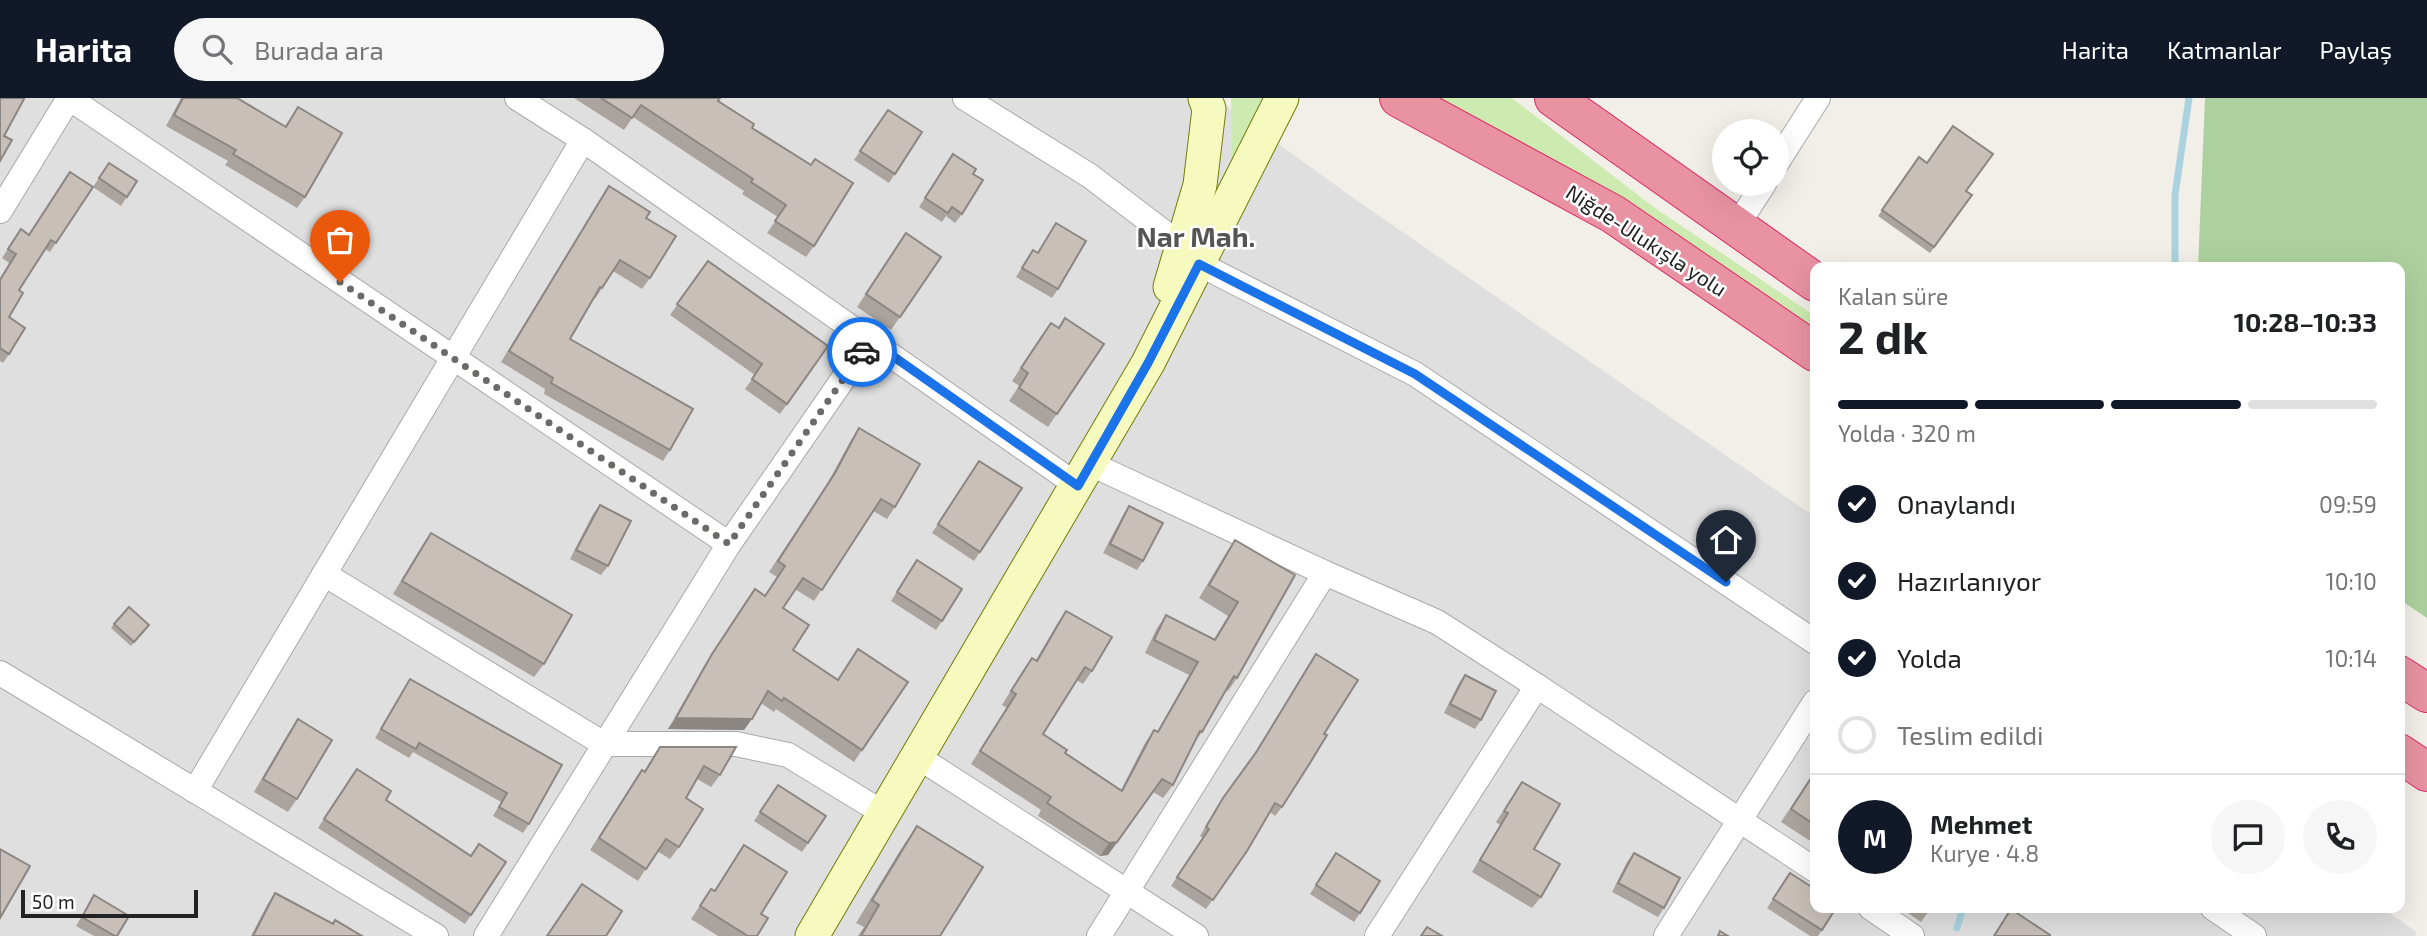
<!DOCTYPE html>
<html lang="tr">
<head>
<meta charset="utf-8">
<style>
  body { margin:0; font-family:"Exo 2",sans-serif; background:#f6f6f6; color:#202124; height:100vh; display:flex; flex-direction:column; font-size:26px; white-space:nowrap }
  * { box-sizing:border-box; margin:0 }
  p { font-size:23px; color:#757577 }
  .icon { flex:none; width:38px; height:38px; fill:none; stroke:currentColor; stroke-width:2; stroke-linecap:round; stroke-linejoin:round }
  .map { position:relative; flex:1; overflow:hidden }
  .sheet { position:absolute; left:1810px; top:164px; width:595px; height:651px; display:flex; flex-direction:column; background:#fff; border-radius:14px; box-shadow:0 7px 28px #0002 }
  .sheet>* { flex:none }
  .tools { position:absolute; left:1712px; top:21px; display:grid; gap:14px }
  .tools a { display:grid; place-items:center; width:77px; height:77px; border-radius:50%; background:#fff; box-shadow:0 7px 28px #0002; font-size:35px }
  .scale { position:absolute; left:21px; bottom:18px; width:177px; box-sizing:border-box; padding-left:7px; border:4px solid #222; border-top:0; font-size:19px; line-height:24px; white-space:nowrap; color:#222; -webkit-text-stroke:5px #fff; paint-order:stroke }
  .pin { position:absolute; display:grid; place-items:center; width:60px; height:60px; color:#fff; margin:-72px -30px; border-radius:50% 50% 50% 0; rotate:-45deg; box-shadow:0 0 7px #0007 }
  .pin .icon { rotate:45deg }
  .courier { position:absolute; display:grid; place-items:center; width:70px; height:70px; margin:-35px; border:5px solid #1a73e8; border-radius:50%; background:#fff; color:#222; box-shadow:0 2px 9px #0007 }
  .summary em { font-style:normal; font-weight:700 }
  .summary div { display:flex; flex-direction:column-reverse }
  .summary { display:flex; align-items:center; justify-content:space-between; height:119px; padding:0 28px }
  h1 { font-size:46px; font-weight:700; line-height:52px }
  .bar { display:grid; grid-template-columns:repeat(4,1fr); gap:10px 7px; align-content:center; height:84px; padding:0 28px }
  .bar i { height:9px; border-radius:5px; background:#e0e0e0 }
  .bar .selected { background:#111827 }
  .bar p { grid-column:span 4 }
  .line { display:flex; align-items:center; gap:18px; padding:0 28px; border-top:2px solid #e0e0e0 }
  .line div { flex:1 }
  .round { display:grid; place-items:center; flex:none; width:74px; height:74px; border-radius:37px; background:#f6f6f6 }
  ol { padding:0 28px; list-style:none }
  li { display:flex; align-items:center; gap:21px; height:77px }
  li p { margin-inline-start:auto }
  li .icon { padding:7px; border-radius:50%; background:#111827; color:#fff; stroke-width:4 }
  li:last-child { color:#757577 }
  li i { width:38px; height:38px; border:4px solid #e0e0e0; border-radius:50% }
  header { display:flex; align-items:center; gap:42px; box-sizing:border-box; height:98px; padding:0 35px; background:#111827; color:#fff }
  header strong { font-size:33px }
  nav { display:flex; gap:38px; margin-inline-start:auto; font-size:24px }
  .search { width:490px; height:63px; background:#f6f6f6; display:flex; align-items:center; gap:18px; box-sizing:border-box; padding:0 24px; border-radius:38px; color:#757577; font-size:26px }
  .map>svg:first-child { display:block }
</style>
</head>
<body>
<header>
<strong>Harita</strong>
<div class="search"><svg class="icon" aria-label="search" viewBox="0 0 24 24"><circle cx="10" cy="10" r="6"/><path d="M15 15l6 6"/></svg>Burada ara</div>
<nav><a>Harita</a><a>Katmanlar</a><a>Paylaş</a></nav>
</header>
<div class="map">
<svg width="2427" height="838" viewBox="0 0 2427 838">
  <rect width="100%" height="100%" fill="#f2efe9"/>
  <polygon fill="#e0dfdf" points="0,0 1215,0 1349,97 1815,419 1815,810 2382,810 2417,834 2415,838 0,838"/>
  <g fill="#cdebb0">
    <polygon points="1231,0 1265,0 1232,75"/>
    <polygon points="1433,0 1512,0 1655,110 1815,218 1815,230 1649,117"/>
  </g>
  <polygon fill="#add19e" points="2205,0 2427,0 2427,520 2399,501 2399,170 2198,170"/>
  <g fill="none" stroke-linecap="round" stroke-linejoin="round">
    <g stroke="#aad3df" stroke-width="7">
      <polyline points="2175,170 2175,97 2189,0"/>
      <polyline points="1957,830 1963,810"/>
    </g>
    <g stroke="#a9a9a9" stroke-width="26">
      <g id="street">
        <polyline points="69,0 729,446 486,838"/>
        <polyline points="517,0 583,42 1078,388"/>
        <polyline points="965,0 1090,78 1182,148"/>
        <polyline points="1776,66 1818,0"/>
        <polyline points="0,113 69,0"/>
        <polyline points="1736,129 1764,86"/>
        <polyline points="1199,166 1415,276 1815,544"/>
        <polyline points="1091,366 1325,475"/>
        <polyline points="729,446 870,242"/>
        <polyline points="324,476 604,646 736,646 788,657 885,716"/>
        <polyline points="0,575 436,838"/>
        <polyline points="918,659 1196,838"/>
        <polyline points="195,693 583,42"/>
        <polyline points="1871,810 1912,838"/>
        <polyline points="2213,810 2254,838"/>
        <polyline points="1099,838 1325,475 1437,524 1537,588"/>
        <polyline points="1377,838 1537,588 1815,772"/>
        <polyline points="1666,838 1815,604"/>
      </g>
    </g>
    <g stroke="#707d05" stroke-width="35">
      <g id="secondary">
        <polyline points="1170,189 1200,87 1209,11 1205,0"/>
        <polyline points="812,838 1148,265 1282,0"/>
      </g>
    </g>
    <g stroke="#dc2a67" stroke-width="40">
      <g id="highway">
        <polyline points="1399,0 1613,116 1815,254"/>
        <polyline points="1554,0 1815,184"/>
        <polyline points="2399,577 2427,595"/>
        <polyline points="2399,655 2427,674"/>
      </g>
    </g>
    <use href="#street" stroke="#fff" stroke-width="24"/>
    <use href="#secondary" stroke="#f7fabf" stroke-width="33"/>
    <use href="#highway" stroke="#e892a2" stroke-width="38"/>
  </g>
  <g fill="#aba49e">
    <polygon points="181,0 237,0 285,28 298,9 305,99 297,110 225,67 228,63 166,28"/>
    <polygon points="574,0 720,0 718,3 752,30 814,148 806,159 767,135 778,119 742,96 744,93 633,19 624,32"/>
    <polygon points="888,12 922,34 889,85 854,62"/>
    <polygon points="953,56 973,76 962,116 955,125 946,118 942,124 919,109"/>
    <polygon points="1919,59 1972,97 1930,155 1878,118"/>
    <polygon points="109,65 137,83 121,108 93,89"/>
    <polygon points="609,88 646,120 650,180 642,191 613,173 595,201 594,200 570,241 670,352 663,363 544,296 545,291 501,264"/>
    <polygon points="93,89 50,154 45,151 19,192 9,219 9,256 3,265 0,263 0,181 9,165 2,160 21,131 29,136"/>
    <polygon points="1056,125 1058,191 1052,200 1016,179 1033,152 1037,155"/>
    <polygon points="906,135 941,159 891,232 857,209"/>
    <polygon points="708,163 828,248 780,316 745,291 755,277 670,217"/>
    <polygon points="1058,230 1104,246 1048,329 1009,303 1019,288 1012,283 1041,238"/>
    <polygon points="859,330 895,409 887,421 873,413 814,503 795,491 783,510 793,552 837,582 908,584 854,664 776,611 774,614 761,605 744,632 668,631 704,568 746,503 765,498 777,479 769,474 827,386 851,342"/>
    <polygon points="979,363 980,454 974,463 932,435"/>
    <polygon points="600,407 608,468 601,477 570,461 593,416"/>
    <polygon points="1129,408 1143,463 1137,472 1103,455 1123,417"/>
    <polygon points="431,435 544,566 534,579 393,496 422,448"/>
    <polygon points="1235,442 1295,477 1237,580 1228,593 1226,592 1202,634 1193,646 1173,687 1163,700 1153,694 1108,757 1100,758 1038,718 1041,712 971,666 1007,610 1002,607 1023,573 1032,560 1036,562 1057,526 1066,513 1092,573 1083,586 1076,582 1043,636 1065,655 1121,692 1145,645 1154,632 1157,634 1189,577 1145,555 1157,530 1166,517 1214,541 1228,518 1199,500 1226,455"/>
    <polygon points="917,462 942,523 936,532 891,503"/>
    <polygon points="114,526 146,531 131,548 111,530"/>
    <polygon points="1316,556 1324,636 1282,709 1275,718 1270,714 1247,753 1206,811 1171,788 1203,740 1200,738 1217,709 1251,661"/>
    <polygon points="1465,577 1481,622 1475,631 1444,615 1459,585"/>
    <polygon points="410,581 562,667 529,726 523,735 493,718 501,704 413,654 409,660 375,640"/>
    <polygon points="298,621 297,701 288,714 254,694 289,634"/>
    <polygon points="660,649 736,649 720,677 711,689 697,681 686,700 679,749 670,761 657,753 638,783 590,752 634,684 642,672 644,673"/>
    <polygon points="357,671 386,702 471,758 506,764 465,826 318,730"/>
    <polygon points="1815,673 1815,746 1781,724"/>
    <polygon points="1522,684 1541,799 1532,810 1472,774 1500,727 1496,724"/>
    <polygon points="778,687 826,718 802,754 754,723"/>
    <polygon points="917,728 940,838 858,838 864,829 856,825 901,751"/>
    <polygon points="744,747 761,816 757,838 718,838 691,821 711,791 714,793"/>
    <polygon points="1634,755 1664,810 1658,819 1612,794 1627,764"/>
    <polygon points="1330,764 1360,815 1354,824 1310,796"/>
    <polygon points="1790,775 1836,810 1818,838 1810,838 1767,810"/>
    <polygon points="275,795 332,825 362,838 251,838 267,807"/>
    <polygon points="94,797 117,838 94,838 76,828"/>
    <polygon points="1901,810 1931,810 1921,824"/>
  </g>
  <g fill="#8b8681">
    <polygon points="676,620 752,621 744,632 668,631"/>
    <polygon points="1153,694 1108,757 1100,758 1109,745"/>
  </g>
  <g fill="#c7bfb8" stroke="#8b8681" stroke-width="2">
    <polygon points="1,0 22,0 24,1 4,38 12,42 0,63 0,2"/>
    <polygon points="183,0 237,0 286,29 298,9 342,35 305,99 233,56 236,52 174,17"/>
    <polygon points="601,0 720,0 718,3 754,26 752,30 811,67 815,61 853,85 814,148 775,123 786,107 751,84 753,81 641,7 632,20"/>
    <polygon points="888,12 922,34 895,76 860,53"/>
    <polygon points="1953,28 1993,56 1966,93 1972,97 1934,149 1882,112 1919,59 1927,65"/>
    <polygon points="953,56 976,71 973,76 983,82 962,116 952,109 948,115 925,100"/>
    <polygon points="109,65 137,83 127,99 99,80"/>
    <polygon points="70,74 93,89 56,145 51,142 19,192 23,195 9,219 25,230 9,256 0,250 0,182 16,156 8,151 21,131 29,137"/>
    <polygon points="609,88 650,114 646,120 676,138 650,180 620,162 602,190 600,189 570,241 693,311 670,352 551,285 553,280 509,253"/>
    <polygon points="1056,125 1086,143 1058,191 1022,170 1033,152 1038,155"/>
    <polygon points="906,135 941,159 900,219 866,196"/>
    <polygon points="708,163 828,248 787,306 752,281 762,266 677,206"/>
    <polygon points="1065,220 1104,246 1057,316 1019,290 1028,275 1021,270 1051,225 1059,230"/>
    <polygon points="859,330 920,366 895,409 881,401 822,492 803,480 783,510 809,527 793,552 838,582 858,551 908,584 862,652 784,600 782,603 768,593 752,621 676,620 712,556 755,491 765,498 785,468 778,463 835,375"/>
    <polygon points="979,363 1022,390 980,454 938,426"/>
    <polygon points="600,407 631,423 608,468 576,452"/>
    <polygon points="1129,408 1163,425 1143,463 1110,446"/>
    <polygon points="431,435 572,517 544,566 402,483"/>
    <polygon points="1235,442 1295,477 1237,580 1234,578 1202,634 1200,633 1173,687 1162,681 1117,744 1109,745 1047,705 1051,699 980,653 1016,596 1011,593 1032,560 1037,563 1066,513 1112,539 1092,573 1085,569 1043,636 1067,652 1065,655 1122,693 1154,632 1158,634 1198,564 1154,542 1166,517 1215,542 1238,504 1209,487"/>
    <polygon points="917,462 962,491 942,523 897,494"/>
    <polygon points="129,509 149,527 134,544 114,526"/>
    <polygon points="1316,556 1358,582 1324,636 1327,637 1310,665 1282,709 1275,705 1247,753 1213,802 1177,779 1209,731 1206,729 1223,700 1257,653"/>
    <polygon points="1465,577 1496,593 1481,622 1450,606"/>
    <polygon points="410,581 562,667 529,726 499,709 507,695 419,645 416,651 381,631"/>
    <polygon points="298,621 332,642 297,701 263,681"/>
    <polygon points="660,649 736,649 720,677 704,668 686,700 703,711 679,749 666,741 646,771 599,740 642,672 645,674"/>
    <polygon points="357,671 391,693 386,702 471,758 479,746 506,764 471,817 324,721"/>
    <polygon points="1815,674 1815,727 1791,711"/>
    <polygon points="1522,684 1560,706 1534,751 1560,766 1541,799 1480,762 1508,715 1504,713"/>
    <polygon points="778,687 826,718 808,745 760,714"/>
    <polygon points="917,728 983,769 940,838 861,838 879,807 872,802"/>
    <polygon points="744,747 787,774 761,816 768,820 757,838 748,838 700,808 711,791 715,793"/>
    <polygon points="0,751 30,768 0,820"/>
    <polygon points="1336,755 1380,783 1360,815 1316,787"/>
    <polygon points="1634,755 1680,780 1664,810 1618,785"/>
    <polygon points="1790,775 1815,791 1815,810 1836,810 1822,832 1773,801"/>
    <polygon points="582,786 622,813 606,838 547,838"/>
    <polygon points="275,795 333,826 335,822 362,838 253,838"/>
    <polygon points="94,797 129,818 117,838 115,838 82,819"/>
    <polygon points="2011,811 2050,837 2050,838 1994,838"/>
    <polygon points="1427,829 1442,838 1421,838"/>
    <polygon points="1720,833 1728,838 1718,838"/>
  </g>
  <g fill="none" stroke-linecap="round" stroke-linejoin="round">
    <polyline stroke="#6b6a68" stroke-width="7" stroke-dasharray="0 12.6" points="340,184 729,446 862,254"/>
    <polyline stroke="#1a73e8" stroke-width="9" points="862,254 870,242 1078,388 1148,265 1199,166 1415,276 1726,484"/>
  </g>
  <g text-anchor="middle" stroke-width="5" stroke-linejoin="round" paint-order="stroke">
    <g font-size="21" fill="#222" stroke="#fff">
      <text transform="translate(1646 143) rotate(33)" y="7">Niğde-Ulukışla yolu</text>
    </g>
    <g font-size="28" font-weight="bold" fill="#555" stroke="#fff">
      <text x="1196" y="149">Nar Mah.</text>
    </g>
  </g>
</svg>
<div class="tools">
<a><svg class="icon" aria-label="locate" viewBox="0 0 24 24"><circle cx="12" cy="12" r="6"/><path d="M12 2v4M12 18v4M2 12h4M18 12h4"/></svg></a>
</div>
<div class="scale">50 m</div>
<div class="pin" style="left:340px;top:184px;background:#ea580c"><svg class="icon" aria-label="bag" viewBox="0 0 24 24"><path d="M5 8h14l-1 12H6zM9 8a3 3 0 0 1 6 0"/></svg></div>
<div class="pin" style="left:1726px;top:484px;background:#1f2937"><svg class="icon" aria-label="home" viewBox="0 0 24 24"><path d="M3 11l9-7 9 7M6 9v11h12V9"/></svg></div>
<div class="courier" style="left:862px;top:254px"><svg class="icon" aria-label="car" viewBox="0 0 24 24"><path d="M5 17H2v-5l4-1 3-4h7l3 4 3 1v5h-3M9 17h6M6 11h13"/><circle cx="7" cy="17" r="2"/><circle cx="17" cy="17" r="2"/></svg></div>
<section class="sheet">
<div class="summary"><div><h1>2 dk</h1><p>Kalan süre</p></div><em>10:28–10:33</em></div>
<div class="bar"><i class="selected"></i><i class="selected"></i><i class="selected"></i><i></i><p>Yolda · 320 m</p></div>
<ol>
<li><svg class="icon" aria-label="check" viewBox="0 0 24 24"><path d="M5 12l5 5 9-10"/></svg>Onaylandı<p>09:59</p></li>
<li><svg class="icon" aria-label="check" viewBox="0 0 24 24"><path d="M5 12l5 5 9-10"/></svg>Hazırlanıyor<p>10:10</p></li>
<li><svg class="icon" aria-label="check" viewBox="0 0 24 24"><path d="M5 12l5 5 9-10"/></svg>Yolda<p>10:14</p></li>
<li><i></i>Teslim edildi</li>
</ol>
<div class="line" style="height:126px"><b class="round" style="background:#111827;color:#fff">M</b><div><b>Mehmet</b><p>Kurye · 4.8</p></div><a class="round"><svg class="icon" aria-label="chat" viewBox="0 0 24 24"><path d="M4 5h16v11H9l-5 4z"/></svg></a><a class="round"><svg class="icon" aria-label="phone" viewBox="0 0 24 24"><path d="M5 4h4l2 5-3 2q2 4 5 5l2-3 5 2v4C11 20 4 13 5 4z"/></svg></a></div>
</section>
</div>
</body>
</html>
